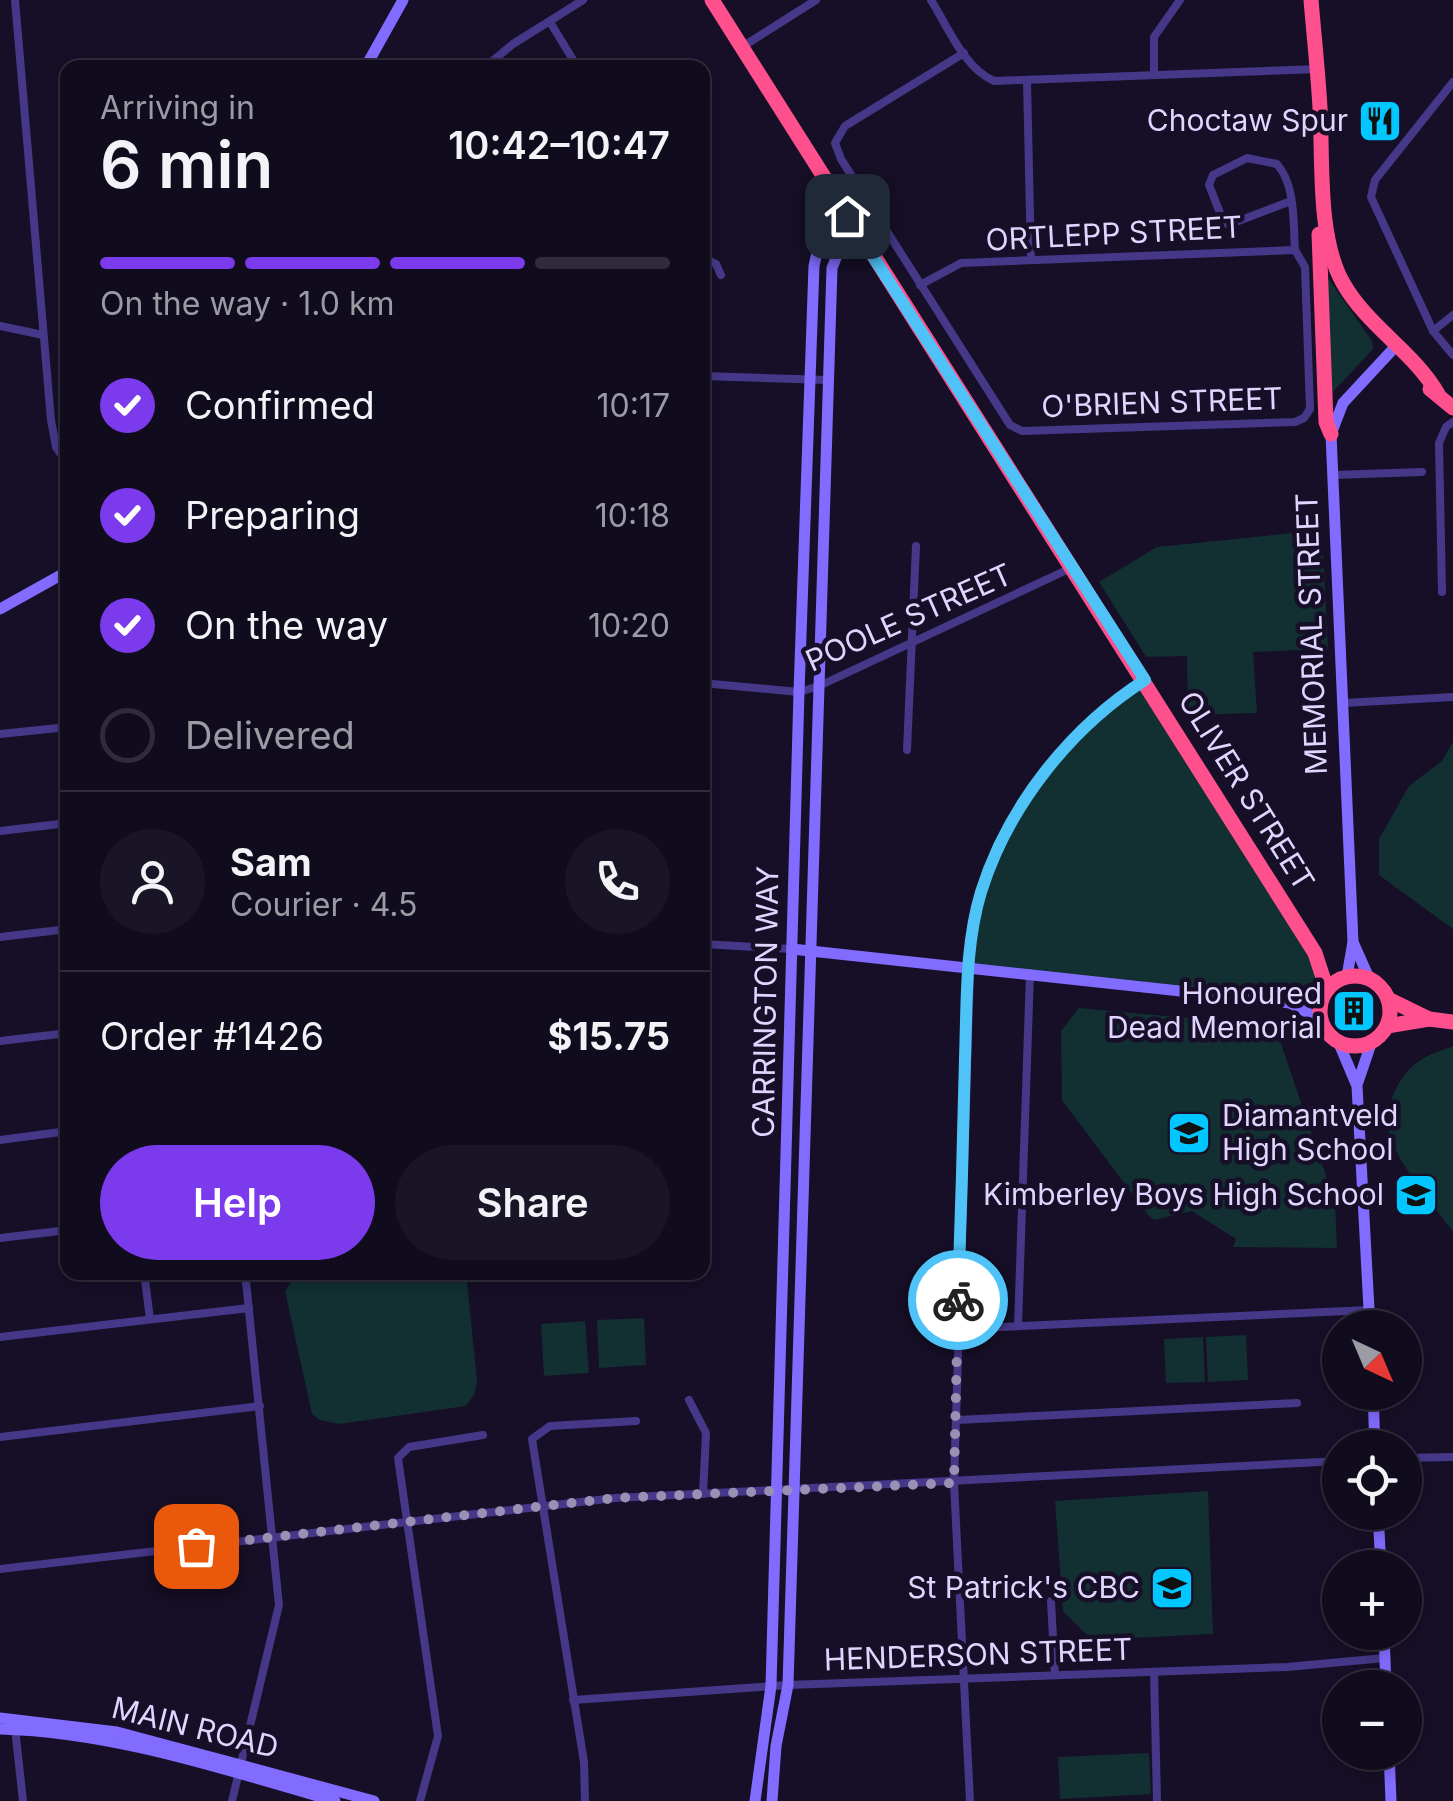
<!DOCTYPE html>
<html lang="en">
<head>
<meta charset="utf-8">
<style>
  body { margin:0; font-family:Inter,sans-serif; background:#191426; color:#f1f3f6; height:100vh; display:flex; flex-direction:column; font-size:38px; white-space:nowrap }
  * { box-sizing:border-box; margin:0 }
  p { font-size:32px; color:#9c9ba4 }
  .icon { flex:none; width:55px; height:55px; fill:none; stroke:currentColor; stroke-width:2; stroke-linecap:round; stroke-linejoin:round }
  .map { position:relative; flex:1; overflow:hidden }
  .details { position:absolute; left:60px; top:60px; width:650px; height:1220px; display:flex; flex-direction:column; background:#100b1d; border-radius:20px; box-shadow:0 5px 15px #0003,0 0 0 2px #302b3b }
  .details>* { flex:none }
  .needle { width:65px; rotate:136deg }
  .fabs { position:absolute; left:1322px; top:1310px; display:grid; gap:20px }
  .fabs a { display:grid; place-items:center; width:100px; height:100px; border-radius:50%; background:#100b1d; box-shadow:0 5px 15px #0003,0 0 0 2px #302b3b; font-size:50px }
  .pin { position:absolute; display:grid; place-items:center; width:85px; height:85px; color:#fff; margin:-42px; border-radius:20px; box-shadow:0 5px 15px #0006 }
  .courier { position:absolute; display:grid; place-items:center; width:100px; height:100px; margin:-50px; border:8px solid #4fc3f7; border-radius:50%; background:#fff; color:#222; box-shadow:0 2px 12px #0007 }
  .head em { font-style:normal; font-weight:600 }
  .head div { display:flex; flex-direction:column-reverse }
  .head { display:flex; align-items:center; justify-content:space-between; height:170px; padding:0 40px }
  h1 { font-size:65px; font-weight:600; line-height:75px }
  .bar { display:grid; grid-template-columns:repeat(4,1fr); gap:15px 10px; align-content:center; height:120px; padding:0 40px }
  .bar i { height:12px; border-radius:8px; background:#302b3b }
  .bar .on { background:#7c3aed }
  .bar p { grid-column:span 4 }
  .line { display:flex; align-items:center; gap:25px; padding:0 40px; border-top:2px solid #302b3b }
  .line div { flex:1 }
  .round { display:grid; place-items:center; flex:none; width:105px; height:105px; border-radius:52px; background:#191426 }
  ol { padding:0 40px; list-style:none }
  li { display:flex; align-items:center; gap:30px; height:110px }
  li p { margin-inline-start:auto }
  li .icon { padding:10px; border-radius:50%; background:#7c3aed; color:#fff; stroke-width:4 }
  li:last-child { color:#9c9ba4 }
  li i { width:55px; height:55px; border:5px solid #302b3b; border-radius:50% }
  .cta { display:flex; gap:20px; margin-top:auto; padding:20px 40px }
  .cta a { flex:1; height:115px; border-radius:60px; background:#7c3aed; color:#fff; font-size:40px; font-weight:600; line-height:115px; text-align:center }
  .cta a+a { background:#191426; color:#f1f3f6 }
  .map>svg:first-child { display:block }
</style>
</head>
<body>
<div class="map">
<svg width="1453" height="1801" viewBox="0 0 1453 1801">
  <rect width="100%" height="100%" fill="#160f27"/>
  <g fill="#122f32">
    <polygon points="1326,275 1372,341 1373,349 1332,393"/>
    <polygon points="1322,530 1328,649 1253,652 1257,713 1188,715 1187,656 1146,657 1099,582 1157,547"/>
    <polygon points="1139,685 1317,961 1315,986 1288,998 969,966 981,891 1032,788 1087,728"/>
    <polygon points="1453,742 1453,929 1379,875 1379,839 1409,786 1442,761"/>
    <polygon points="1079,1008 1275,1026 1335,1202 1337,1248 1233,1247 1236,1239 1192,1211 1154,1220 1148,1215 1062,1100 1061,1031"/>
    <path d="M 1453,1046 L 1453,1231 C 1434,1208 1401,1166 1391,1140 C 1380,1112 1398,1072 1424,1058 C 1432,1053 1444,1050 1453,1046 Z"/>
    <polygon points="353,1273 466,1273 477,1380 475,1393 466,1406 339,1424 320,1420 312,1414 285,1291 293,1280"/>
    <polygon points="644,1318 646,1365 599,1368 597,1320"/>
    <polygon points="585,1321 589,1373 544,1376 541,1324"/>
    <polygon points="1246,1335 1248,1380 1208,1382 1206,1337"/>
    <polygon points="1203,1337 1205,1382 1166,1383 1164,1339"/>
    <polygon points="1208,1491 1213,1634 1092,1640 1063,1611 1055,1501"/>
    <polygon points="1149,1753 1151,1794 1060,1799 1058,1757"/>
  </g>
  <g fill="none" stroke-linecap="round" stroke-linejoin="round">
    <g stroke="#453888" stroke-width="8">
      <polyline points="15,0 51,420 56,447 68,465"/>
      <path d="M 931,0 C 948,27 964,68 994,81 L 1318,69"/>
      <polyline points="550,22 578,68"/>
      <polyline points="742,47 816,0"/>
      <polyline points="484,68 513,44 583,0"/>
      <polyline points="1154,75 1154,37 1180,0"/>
      <polyline points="1027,81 1031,260"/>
      <polyline points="1453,82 1375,180 1371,197 1433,331 1453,355"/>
      <path d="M 1291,201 L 1228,225 L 1222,218 L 1209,185 L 1213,175 L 1247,158 L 1277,164 C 1296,186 1293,222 1295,250"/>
      <polyline points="702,257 716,264 721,275"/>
      <polyline points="920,285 961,263 1295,250 1305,267 1310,409 1304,418 1295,422 1022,431 1010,425 841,159 835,143 845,126 964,53"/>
      <polyline points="0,326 43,335"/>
      <polyline points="1433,331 1453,315"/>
      <polyline points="702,376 829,380"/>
      <polyline points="1333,475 1422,472"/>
      <polyline points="62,575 68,616"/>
      <polyline points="1442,592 1439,443 1446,427 1453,422"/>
      <polyline points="702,683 799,692 819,686 1071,568"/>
      <polyline points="1343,703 1453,697"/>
      <polyline points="0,734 68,727"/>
      <polyline points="907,750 916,546"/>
      <polyline points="0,831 68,823"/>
      <polyline points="0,937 68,929"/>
      <polyline points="702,944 792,949"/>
      <polyline points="0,1041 68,1033"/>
      <polyline points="0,1140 68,1131"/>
      <polyline points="0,1238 68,1230"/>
      <polyline points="144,1272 150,1319"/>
      <polyline points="1018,1325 1030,973"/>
      <polyline points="957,1329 1369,1310"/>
      <polyline points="0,1337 249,1308"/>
      <polyline points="689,1400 706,1433 703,1494"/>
      <polyline points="957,1420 1297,1403"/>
      <polyline points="0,1437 260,1406"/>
      <polyline points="1405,1458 1453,1457"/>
      <polyline points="0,1569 615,1498 1340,1461"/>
      <polyline points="1051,1601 1055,1675"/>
      <polyline points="1154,1672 1157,1801"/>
      <polyline points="573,1700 788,1685 1287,1667 1385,1658"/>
      <polyline points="15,1728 23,1801"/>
      <polyline points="232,1801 279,1605 245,1272"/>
      <polyline points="420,1801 438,1736 398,1458 409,1447 483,1435"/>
      <polyline points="585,1801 584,1762 532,1439 550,1426 636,1421"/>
      <path d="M 970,1801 L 954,1483 L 971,941 C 988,836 1053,739 1142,682"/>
    </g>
    <g stroke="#826cff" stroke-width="11">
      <polyline points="365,68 403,0"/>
      <polyline points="0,609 68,571"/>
      <polyline points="1353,942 1369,978"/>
      <polyline points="792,949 1290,1003 1323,997"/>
      <polyline points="1347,976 1353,942 1331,434 1343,403 1395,347"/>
      <polyline points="1290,1003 1321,1020"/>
      <polyline points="1338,1041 1357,1086 1370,1328"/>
      <polyline points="1358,1082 1372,1041"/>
      <polyline points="1373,1392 1375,1448"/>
      <polyline points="1378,1512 1381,1568"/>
      <polyline points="1384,1632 1386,1688"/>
      <polyline points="0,1718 117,1732 374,1801"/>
      <path d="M 0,1729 C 114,1732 226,1770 335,1801"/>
      <polyline points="1389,1752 1391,1801"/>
      <polyline points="755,1801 771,1686 799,692 814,266 819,244 847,216"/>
      <polyline points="772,1801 776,1746 788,1685 832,268 840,248 858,233"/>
    </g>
    <g stroke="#ff508e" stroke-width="15">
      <polyline points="712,0 1315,953 1327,990"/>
      <path d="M 1311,0 C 1314,36 1318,72 1320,108 C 1323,160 1317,237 1343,283 C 1368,327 1414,352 1438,394"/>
      <polyline points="1319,234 1326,422 1331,434"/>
      <polyline points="1430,389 1453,408"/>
      <circle cx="1355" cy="1011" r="35"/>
      <polyline points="1388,999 1429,1019"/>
      <polyline points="1387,1026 1429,1019 1453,1022"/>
    </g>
  </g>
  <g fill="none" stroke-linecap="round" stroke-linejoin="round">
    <polyline stroke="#9990b3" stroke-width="10" stroke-dasharray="0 18" points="196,1546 615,1498 954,1483 958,1300"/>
    <path stroke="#4fc3f7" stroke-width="12" d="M 847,216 L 1145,680 C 1070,728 1008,806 981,892 C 965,945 967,1003 965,1058 C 963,1139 961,1219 958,1300"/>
  </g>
  <defs>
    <g id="restaurant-square" transform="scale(2.25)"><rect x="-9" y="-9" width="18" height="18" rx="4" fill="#01c6ff" stroke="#160f27"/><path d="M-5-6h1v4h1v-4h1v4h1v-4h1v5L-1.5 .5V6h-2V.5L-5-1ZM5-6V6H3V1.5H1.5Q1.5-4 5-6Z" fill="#111"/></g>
    <g id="building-square" transform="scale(2.25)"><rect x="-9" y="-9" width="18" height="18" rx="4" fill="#01c6ff" stroke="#160f27"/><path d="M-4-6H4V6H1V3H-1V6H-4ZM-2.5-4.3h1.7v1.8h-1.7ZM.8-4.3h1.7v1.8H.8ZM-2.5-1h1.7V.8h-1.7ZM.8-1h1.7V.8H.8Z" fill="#111"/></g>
    <g id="school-square" transform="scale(2.25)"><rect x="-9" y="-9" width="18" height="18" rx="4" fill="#01c6ff" stroke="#160f27"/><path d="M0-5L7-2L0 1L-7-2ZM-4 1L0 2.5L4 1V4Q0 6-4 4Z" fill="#111"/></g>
  </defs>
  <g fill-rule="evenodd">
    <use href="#restaurant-square" x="1380" y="121"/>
    <use href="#building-square" x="1354" y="1011"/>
    <use href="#school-square" x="1189" y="1133"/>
    <use href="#school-square" x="1416" y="1195"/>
    <use href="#school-square" x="1172" y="1588"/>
  </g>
  <g text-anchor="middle" stroke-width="9" stroke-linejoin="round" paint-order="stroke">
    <g font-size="30" fill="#dfd5ff" stroke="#160f27" text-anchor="end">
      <text x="1348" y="131">Choctaw Spur</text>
      <text x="1322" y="1004">Honoured<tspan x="1322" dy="34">Dead Memorial</tspan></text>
      <text x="1222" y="1126" text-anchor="start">Diamantveld<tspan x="1222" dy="34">High School</tspan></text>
      <text x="1384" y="1205">Kimberley Boys High School</text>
      <text x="1140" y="1598">St Patrick's CBC</text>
    </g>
    <g font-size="30" fill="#dfd5ff" stroke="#160f27">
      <text transform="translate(1114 234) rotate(-3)" y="10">ORTLEPP STREET</text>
      <text transform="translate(1162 403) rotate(-2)" y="10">O'BRIEN STREET</text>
      <text transform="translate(909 618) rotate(-24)" y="10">POOLE STREET</text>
      <text transform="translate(1312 634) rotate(-92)" y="10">MEMORIAL STREET</text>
      <text transform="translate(1246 791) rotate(58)" y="10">OLIVER STREET</text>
      <text transform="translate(766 1002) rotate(-89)" y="10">CARRINGTON WAY</text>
      <text transform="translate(978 1655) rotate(-2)" y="10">HENDERSON STREET</text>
      <text transform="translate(195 1728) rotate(14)" y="10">MAIN ROAD</text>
    </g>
  </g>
</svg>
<div class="fabs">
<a><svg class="needle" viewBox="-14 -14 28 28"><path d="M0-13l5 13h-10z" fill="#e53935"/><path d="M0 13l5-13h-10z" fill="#9c9ba4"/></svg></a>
<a><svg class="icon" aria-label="locate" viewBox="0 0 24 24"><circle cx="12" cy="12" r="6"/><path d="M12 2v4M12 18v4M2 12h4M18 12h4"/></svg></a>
<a>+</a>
<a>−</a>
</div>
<div class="pin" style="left:196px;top:1546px;background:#ea580c"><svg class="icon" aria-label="bag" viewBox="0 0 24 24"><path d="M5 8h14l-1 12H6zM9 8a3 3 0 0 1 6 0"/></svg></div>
<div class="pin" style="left:847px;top:216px;background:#1f2937"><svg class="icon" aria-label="home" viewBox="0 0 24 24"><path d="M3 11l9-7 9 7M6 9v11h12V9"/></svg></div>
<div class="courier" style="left:958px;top:1300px"><svg class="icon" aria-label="bike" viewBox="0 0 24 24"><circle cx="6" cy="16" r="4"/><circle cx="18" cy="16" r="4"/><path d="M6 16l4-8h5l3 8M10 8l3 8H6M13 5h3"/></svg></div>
<section class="details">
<div class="head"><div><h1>6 min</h1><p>Arriving in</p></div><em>10:42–10:47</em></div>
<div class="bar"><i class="on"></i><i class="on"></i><i class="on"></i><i></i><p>On the way · 1.0 km</p></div>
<ol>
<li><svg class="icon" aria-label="check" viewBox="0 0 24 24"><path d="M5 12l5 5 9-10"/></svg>Confirmed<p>10:17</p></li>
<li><svg class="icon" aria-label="check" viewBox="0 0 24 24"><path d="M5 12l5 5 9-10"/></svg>Preparing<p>10:18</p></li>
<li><svg class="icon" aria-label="check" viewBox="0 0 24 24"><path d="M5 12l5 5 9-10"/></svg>On the way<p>10:20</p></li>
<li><i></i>Delivered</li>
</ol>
<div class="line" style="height:180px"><a class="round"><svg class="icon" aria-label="person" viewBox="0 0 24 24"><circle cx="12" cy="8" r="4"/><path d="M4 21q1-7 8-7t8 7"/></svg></a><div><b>Sam</b><p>Courier · 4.5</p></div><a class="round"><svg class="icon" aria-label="phone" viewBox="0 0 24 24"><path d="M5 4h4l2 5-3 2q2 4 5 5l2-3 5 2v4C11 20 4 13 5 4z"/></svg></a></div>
<div class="line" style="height:130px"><div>Order #1426</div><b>$15.75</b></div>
<div class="cta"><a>Help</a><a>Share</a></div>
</section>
</div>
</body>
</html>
